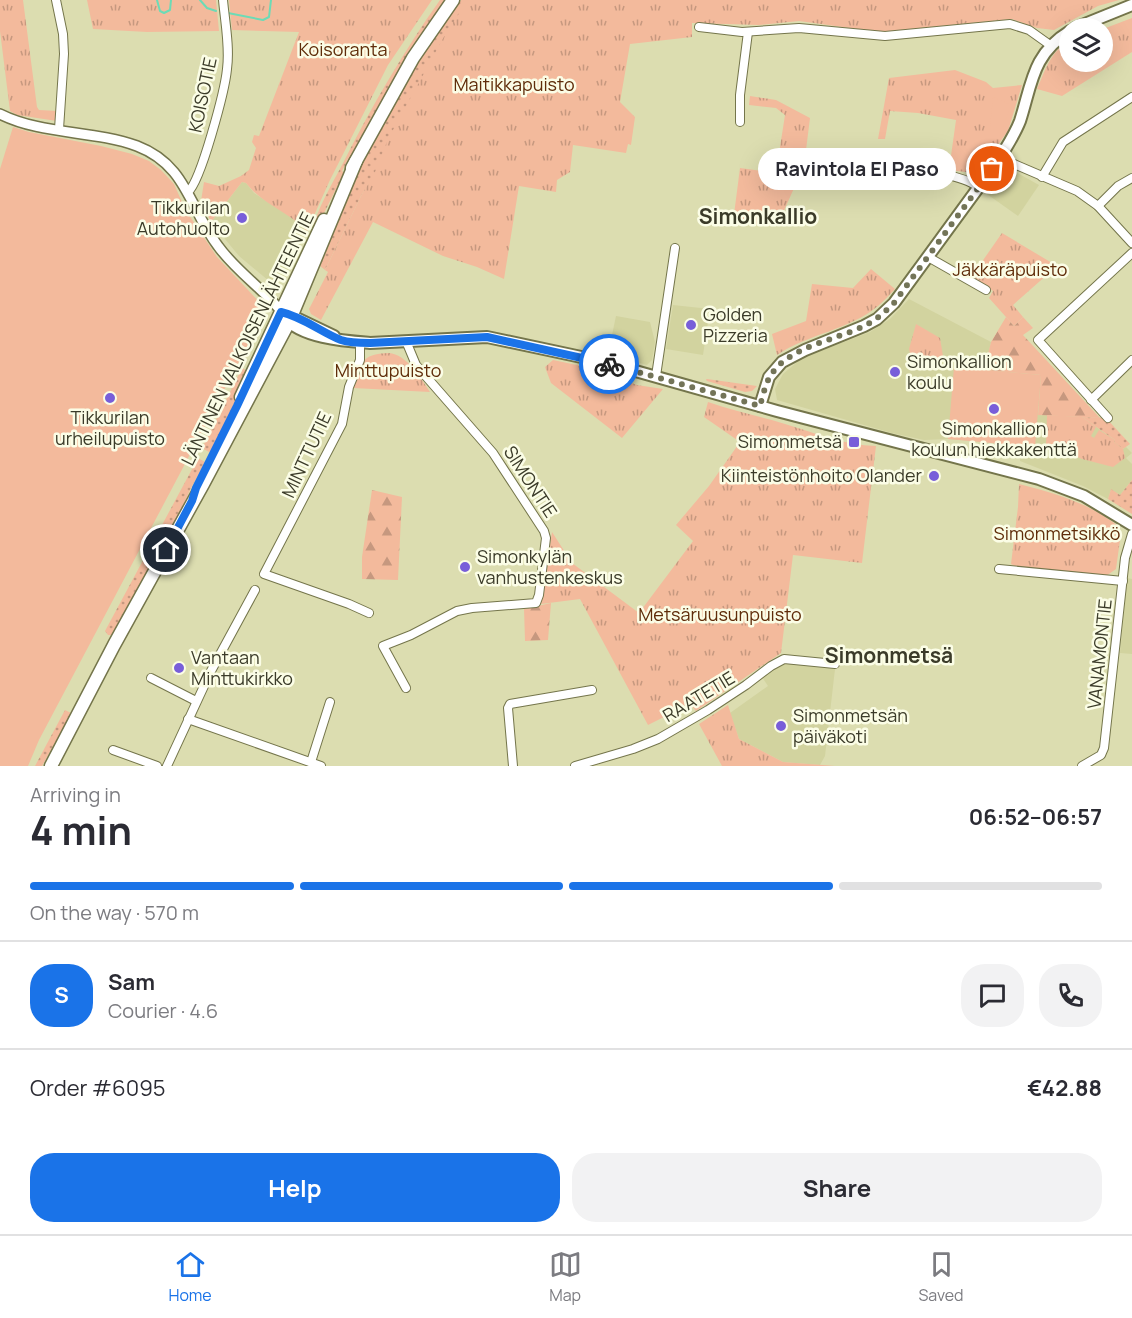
<!DOCTYPE html>
<html lang="en">
<head>
<meta charset="utf-8">
<style>
  body { margin:0; font-family:Manrope,sans-serif; background:#f2f2f3; color:#2b2b33; height:100vh; display:flex; flex-direction:column; font-size:22px; white-space:nowrap }
  * { box-sizing:border-box; margin:0 }
  p { font-size:20px; color:#7c7c81 }
  .icon { flex:none; width:33px; height:33px; fill:none; stroke:currentColor; stroke-width:2; stroke-linecap:round; stroke-linejoin:round }
  .map { position:relative; height:766px; overflow:hidden }
  .side { display:flex; flex-direction:column; background:#fff; flex:1 }
  .side>* { flex:none }
  .tools { position:absolute; left:1059px; top:18px; display:grid; gap:12px }
  .tools a { display:grid; place-items:center; width:54px; height:54px; border-radius:50%; background:#fff; box-shadow:0 6px 24px #0002; font-size:30px }
  .pin { position:absolute; display:grid; place-items:center; width:51px; height:51px; color:#fff; margin:-26px; border:3px solid #fff; border-radius:50%; box-shadow:0 2px 6px #0007 }
  .courier { position:absolute; display:grid; place-items:center; width:60px; height:60px; margin:-30px; border:4px solid #1a73e8; border-radius:50%; background:#fff; color:#222; box-shadow:0 2px 8px #0007 }
  .bubble { position:absolute; height:42px; border-radius:21px; background:#fff; box-shadow:0 6px 24px #0002; font-size:20px; font-weight:700; line-height:42px; text-align:center }
  .head em { font-style:normal; font-weight:700 }
  .head div { display:flex; flex-direction:column-reverse }
  .head { display:flex; align-items:center; justify-content:space-between; height:102px; padding:0 30px }
  h1 { font-size:39px; font-weight:700; line-height:45px }
  .bar { display:grid; grid-template-columns:repeat(4,1fr); gap:9px 6px; align-content:center; height:72px; padding:0 30px }
  .bar i { height:8px; border-radius:4px; background:#e1e1e2 }
  .bar .on { background:#1a73e8 }
  .bar p { grid-column:span 4 }
  .line { display:flex; align-items:center; gap:15px; padding:0 30px; border-top:2px solid #e1e1e2 }
  .line div { flex:1 }
  .round { display:grid; place-items:center; flex:none; width:63px; height:63px; border-radius:24px; background:#f2f2f3 }
  .action { display:flex; gap:12px; margin-top:auto; padding:12px 30px }
  .action a { flex:1; height:69px; border-radius:24px; background:#1a73e8; color:#fff; font-size:24px; font-weight:700; line-height:69px; text-align:center }
  .action a+a { background:#f2f2f3; color:#2b2b33 }
  .dock { display:flex; justify-content:space-around; align-items:center; height:84px; border-top:2px solid #e1e1e2; background:#fff; font-size:16px; color:#7c7c81 }
  .dock a { display:grid; justify-items:center; gap:3px }
  .dock .on { color:#1a73e8 }
  .map>svg:first-child { display:block }
</style>
</head>
<body>
<div class="map">
<svg width="1132" height="766" viewBox="0 0 1132 766">
  <defs>
    <pattern id="grass-dots" width="8" height="8" patternUnits="userSpaceOnUse" patternTransform="scale(1.5)"><rect width="8" height="8" fill="#f3ba9c"/><path d="M2 2h.1M6 6h.1" fill="none" stroke="#c6987f" stroke-width="1.8" stroke-linecap="round"/></pattern>
    <pattern id="forest-firs" width="22" height="20" patternUnits="userSpaceOnUse" patternTransform="scale(1.5)"><rect width="22" height="20" fill="#f3ba9c"/><path d="M5 1l3.5 6h-7zM16 11l3.5 6h-7z" fill="#c6987f"/></pattern>
    <pattern id="park-tufts" width="24" height="20" patternUnits="userSpaceOnUse" patternTransform="scale(1.5)"><rect width="24" height="20" fill="#f3ba9c"/><path d="M3 7l-1-3M5 7V3M7 7l1-3M15 17l-1-3M17 17v-4M19 17l1-3" fill="none" stroke="#c6987f"/></pattern>
  </defs>
  <rect width="100%" height="100%" fill="#dcddb0"/>
  <g fill="#d2d39f">
    <polygon points="1001,170 1012,170 1039,185 1018,216 984,192"/>
    <polygon points="242,182 246,183 254,193 296,220 307,231 285,275 277,283 269,281 239,256 211,222"/>
    <polygon points="909,299 991,342 985,370 1041,375 1038,415 1082,417 1115,440 1123,449 1126,447 1132,453 1126,458 1132,464 1132,480 1120,495 1111,490 1108,499 1083,486 1020,461 1021,445 948,439 924,440 892,433 777,400 775,389 783,374 802,358 870,332 890,319"/>
    <polygon points="673,305 710,309 703,355 666,349"/>
    <polygon points="616,316 650,322 655,342 652,360 647,365 608,354"/>
    <polygon points="1127,578 1132,579 1132,654 1120,653"/>
    <polygon points="785,662 835,669 825,756 820,765 783,762 739,739 730,713 768,686 762,677"/>
  </g>
  <g fill="url(#grass-dots)">
    <path d="M 440,0 L 447,0 L 351,160 L 348,159 L 342,171 L 344,173 L 314,233 L 311,234 C 317,209 331,186 343,163 C 372,106 403,52 440,0 Z"/>
    <path d="M 461,0 L 479,0 L 387,159 L 362,194 L 325,270 L 320,266 C 335,231 348,195 364,160 C 389,103 425,51 461,0 Z"/>
    <polygon points="242,368 249,372 212,451 209,452 202,448"/>
    <polygon points="706,379 707,379 757,386 752,391 745,392 707,381"/>
    <polygon points="1082,417 1106,418 1130,444 1123,449 1114,442 1115,440"/>
    <polygon points="198,458 205,462 190,490 173,528 114,635 108,635 105,631"/>
    <polygon points="1132,480 1132,514 1108,499 1111,489 1120,495"/>
    <polygon points="65,710 71,713 70,716 42,766 35,766"/>
  </g>
  <g fill="url(#forest-firs)">
    <polygon points="1006,317 1014,326 1023,317 1033,328 1023,335 1100,418 1038,415 1041,375 984,370 991,342"/>
    <polygon points="372,490 402,497 398,580 362,579 362,557"/>
    <polygon points="551,603 548,640 525,641 524,609"/>
  </g>
  <g fill="url(#park-tufts)">
    <polygon points="0,0 23,0 37,107 39,110 58,111 57,121 17,115 10,111 0,31"/>
    <polygon points="87,0 216,0 219,31 147,32 93,29"/>
    <path d="M 229,0 L 432,0 L 388,65 L 330,180 L 307,231 C 289,212 262,204 246,183 L 242,182 L 211,222 L 201,201 L 204,182 L 219,186 L 241,176 L 249,170 L 256,148 L 252,142 L 254,135 L 259,136 L 299,32 L 232,30 Z"/>
    <polygon points="468,0 1119,0 1098,6 1054,30 1037,28 1012,19 879,32 799,21 759,25 692,23 692,37 630,44 620,102 635,117 631,145 628,144 626,153 573,145 570,172 557,180 556,192 519,186 504,279 477,267 443,256 373,222 321,320 311,314 309,309 328,272 325,270 362,194 373,177 388,139 446,33"/>
    <path d="M 1132,18 L 1132,52 L 1062,96 L 1037,89 C 1045,71 1051,50 1069,42 L 1070,62 L 1102,62 L 1103,29 Z"/>
    <polygon points="955,70 986,82 993,88 1022,85 1008,131 991,154 974,173 949,170 956,120 918,113 890,111 885,139 878,139 889,78"/>
    <polygon points="750,96 776,100 810,118 804,166 777,226 733,222 740,168 776,173 785,115 776,108 749,105"/>
    <polygon points="1002,233 1057,266 1013,305 1023,317 1014,326 989,298 993,291 972,276"/>
    <path d="M 871,269 L 895,289 C 889,295 884,301 878,306 C 849,330 808,334 777,355 L 772,334 L 806,321 L 812,284 L 853,288 Z"/>
    <polygon points="916,324 940,338 943,356 941,362 910,353 909,349"/>
    <path d="M 389,353 C 406,354 421,378 430,392 L 353,388 C 363,363 359,354 389,353 Z"/>
    <polygon points="553,360 591,368 637,385 663,389 622,438 551,383 545,367"/>
    <path d="M 708,402 C 733,411 759,416 785,424 C 815,433 844,445 876,446 L 862,563 L 793,555 L 781,653 L 696,711 L 690,704 L 648,725 L 580,599 L 541,604 L 552,532 L 572,563 L 639,613 L 693,541 L 676,525 L 709,486 L 740,442 L 704,417 Z"/>
    <polygon points="1047,415 1082,417 1096,427 1091,436 1094,438 1099,430 1115,440 1114,442 1123,449 1125,458 1113,467 1082,459 1064,451 1062,454 1046,445"/>
    <path d="M 1019,484 C 1053,493 1090,503 1118,526 L 1121,533 L 1116,569 L 1106,576 L 1027,568 L 1025,567 L 1019,568 L 1011,564 L 1018,507 Z"/>
    <polygon points="728,705 739,739 783,762 835,766 722,766 699,724"/>
  </g>
  <g fill="#f3ba9c">
    <polygon points="993,97 1009,104 1009,111 1000,134 990,127"/>
    <polygon points="13,127 29,132 101,146 132,154 149,161 161,170 174,184 185,209 217,257 264,307 260,322 39,740 28,766 0,766 0,169"/>
    <polygon points="954,367 1041,375 1035,447 948,439"/>
  </g>
  <g fill="none" stroke-linecap="round" stroke-linejoin="round">
    <g stroke="#6cdbb6" stroke-width="2">
      <polyline points="157,0 160,11 164,13 170,10 171,0"/>
      <polyline points="200,0 207,8 216,11"/>
      <polyline points="228,13 263,20 269,17 271,0"/>
    </g>
    <g stroke="#74754b" stroke-width="10">
      <g id="minor">
        <polyline points="56,0 63,34 64,54 59,129"/>
        <polyline points="699,27 742,32 799,28 885,36 1010,24 1029,30 1050,45"/>
        <polyline points="740,122 740,95 748,32"/>
        <polyline points="1000,158 1077,191 1098,206 1132,243"/>
        <path d="M 872,165 C 899,169 958,171 978,187"/>
        <polyline points="1042,177 1063,142 1132,97"/>
        <path d="M 188,192 C 201,181 225,90 227,69 C 230,47 225,22 223,0"/>
        <polyline points="1098,206 1118,186 1132,178"/>
        <polyline points="928,257 986,290"/>
        <polyline points="406,341 416,365 493,453 544,531 546,538 539,595 536,603 472,608 457,611 411,635 383,646 406,688"/>
        <polyline points="360,343 360,360 349,387 342,424 264,574 349,604 369,613"/>
        <polyline points="656,376 675,248"/>
        <polyline points="1091,400 1132,360"/>
        <polyline points="1108,418 1038,340 1132,253"/>
        <polyline points="999,569 1123,581"/>
        <polyline points="151,678 196,701"/>
        <polyline points="188,719 321,766"/>
        <polyline points="113,750 157,766"/>
        <polyline points="311,762 330,702"/>
        <polyline points="167,766 211,671 255,590"/>
        <polyline points="513,766 508,708 510,704 592,690"/>
        <polyline points="575,766 633,749 658,739 708,710 746,685 771,666 784,659 835,664"/>
        <polyline points="1082,766 1101,755 1104,748 1125,558 1132,534"/>
      </g>
    </g>
    <g stroke="#74754b" stroke-width="12">
      <path id="tertiary" d="M 0,114 C 42,135 93,130 137,146 C 187,165 189,208 218,246 C 236,271 262,288 281,311"/>
    </g>
    <g stroke="#74754b" stroke-width="14">
      <g id="secondary">
        <polyline points="1075,28 1132,5"/>
        <polyline points="286,313 334,336"/>
        <path d="M 284,317 C 301,338 345,341 370,343 L 487,337 L 600,361 L 777,411 L 1039,479 L 1084,496 L 1132,525"/>
        <path d="M 760,406 L 769,377 L 782,362 L 805,350 L 864,326 L 877,319 L 894,303 L 1000,158 C 1007,146 1015,134 1020,121 C 1032,84 1032,54 1070,31"/>
      </g>
    </g>
    <g stroke="#74754b" stroke-width="15">
      <g id="primary">
        <polyline points="352,168 413,58 453,0"/>
        <polyline points="241,397 324,220"/>
        <polyline points="51,766 114,645 203,484 289,322 356,161"/>
      </g>
    </g>
    <use href="#minor" stroke="#fff" stroke-width="8"/>
    <use href="#tertiary" stroke="#fff" stroke-width="9"/>
    <use href="#secondary" stroke="#fff" stroke-width="10"/>
    <use href="#primary" stroke="#fff" stroke-width="12"/>
  </g>
  <g fill="none" stroke-linecap="round" stroke-linejoin="round">
    <path stroke="#737458" stroke-width="6" stroke-dasharray="0 10.8" d="M 609,364 L 760,406 C 763,396 765,384 771,375 C 788,347 836,340 864,326 C 876,320 885,312 894,303 L 992,169"/>
    <path stroke="#1a73e8" stroke-width="8" d="M 166,550 L 192,501 L 196,488 L 237,406 L 281,312 C 303,317 321,332 341,340 C 350,343 361,343 370,343 L 487,337 L 609,364"/>
  </g>
  <g fill="#785ed9" stroke="#fbfde6" stroke-width="2">
    <circle cx="242" cy="218" r="6"/>
    <circle cx="691" cy="325" r="6"/>
    <circle cx="895" cy="372" r="6"/>
    <circle cx="110" cy="398" r="6"/>
    <circle cx="994" cy="409" r="6"/>
    <rect x="848" y="436" width="12" height="12" rx="3"/>
    <circle cx="934" cy="476" r="6"/>
    <circle cx="465" cy="567" r="6"/>
    <circle cx="179" cy="668" r="6"/>
    <circle cx="781" cy="726" r="6"/>
  </g>
  <g text-anchor="middle" stroke-width="5" stroke-linejoin="round" paint-order="stroke">
    <g font-size="18" fill="#5f2c09" stroke="#fbfde6">
      <text x="343" y="56">Koisoranta</text>
      <text x="514" y="91">Maitikkapuisto</text>
      <text x="1010" y="276">Jäkkäräpuisto</text>
      <text x="388" y="377">Minttupuisto</text>
      <text x="1057" y="540">Simonmetsikkö</text>
      <text x="720" y="621">Metsäruusunpuisto</text>
    </g>
    <g font-size="18" fill="#3b3b29" stroke="#fbfde6">
      <text transform="translate(203 95) rotate(-78)" y="6">KOISOTIE</text>
      <text transform="translate(248 339) rotate(-64)" y="6">LÄNTINEN VALKOISENLÄHTEENTIE</text>
      <text transform="translate(307 455) rotate(-65)" y="6">MINTTUTIE</text>
      <text transform="translate(530 482) rotate(57)" y="6">SIMONTIE</text>
      <text transform="translate(1100 654) rotate(-84)" y="6">VANAMONTIE</text>
      <text transform="translate(699 697) rotate(-31)" y="6">RAATETIE</text>
    </g>
    <g font-size="18" fill="#3b3b29" stroke="#fbfde6" text-anchor="start">
      <text x="230" y="214" text-anchor="end">Tikkurilan<tspan x="230" dy="21">Autohuolto</tspan></text>
      <text x="703" y="321">Golden<tspan x="703" dy="21">Pizzeria</tspan></text>
      <text x="907" y="368">Simonkallion<tspan x="907" dy="21">koulu</tspan></text>
      <text x="110" y="424" text-anchor="middle">Tikkurilan<tspan x="110" dy="21">urheilupuisto</tspan></text>
      <text x="994" y="435" text-anchor="middle">Simonkallion<tspan x="994" dy="21">koulun hiekkakenttä</tspan></text>
      <text x="842" y="448" text-anchor="end">Simonmetsä</text>
      <text x="922" y="482" text-anchor="end">Kiinteistönhoito Olander</text>
      <text x="477" y="563">Simonkylän<tspan x="477" dy="21">vanhustenkeskus</tspan></text>
      <text x="191" y="664">Vantaan<tspan x="191" dy="21">Minttukirkko</tspan></text>
      <text x="793" y="722">Simonmetsän<tspan x="793" dy="21">päiväkoti</tspan></text>
    </g>
    <g font-size="21" font-weight="bold" fill="#3b3b29" stroke="#fbfde6">
      <text x="758" y="224">Simonkallio</text>
      <text x="889" y="663">Simonmetsä</text>
    </g>
  </g>
</svg>
<div class="tools">
<a><svg class="icon" aria-label="layers" viewBox="0 0 24 24"><path d="M12 4l9 5-9 5-9-5zM3 14l9 5 9-5"/></svg></a>
</div>
<div class="pin" style="left:992px;top:169px;background:#ea580c"><svg class="icon" aria-label="bag" viewBox="0 0 24 24"><path d="M5 8h14l-1 12H6zM9 8a3 3 0 0 1 6 0"/></svg></div>
<div class="pin" style="left:166px;top:550px;background:#1f2937"><svg class="icon" aria-label="home" viewBox="0 0 24 24"><path d="M3 11l9-7 9 7M6 9v11h12V9"/></svg></div>
<div class="courier" style="left:609px;top:364px"><svg class="icon" aria-label="bike" viewBox="0 0 24 24"><circle cx="6" cy="16" r="4"/><circle cx="18" cy="16" r="4"/><path d="M6 16l4-8h5l3 8M10 8l3 8H6M13 5h3"/></svg></div>
<div class="bubble" style="left:758px;top:148px;width:198px">Ravintola El Paso</div>
</div>
<section class="side">
<div class="head"><div><h1>4 min</h1><p>Arriving in</p></div><em>06:52–06:57</em></div>
<div class="bar"><i class="on"></i><i class="on"></i><i class="on"></i><i></i><p>On the way · 570 m</p></div>
<div class="line" style="height:108px"><b class="round" style="background:#1a73e8;color:#fff">S</b><div><b>Sam</b><p>Courier · 4.6</p></div><a class="round"><svg class="icon" aria-label="chat" viewBox="0 0 24 24"><path d="M4 5h16v11H9l-5 4z"/></svg></a><a class="round"><svg class="icon" aria-label="phone" viewBox="0 0 24 24"><path d="M5 4h4l2 5-3 2q2 4 5 5l2-3 5 2v4C11 20 4 13 5 4z"/></svg></a></div>
<div class="line" style="height:78px"><div>Order #6095</div><b>€42.88</b></div>
<div class="action"><a>Help</a><a>Share</a></div>
</section>
<nav class="dock">
<a class="on"><svg class="icon" aria-label="home" viewBox="0 0 24 24"><path d="M3 11l9-7 9 7M6 9v11h12V9"/></svg>Home</a>
<a><svg class="icon" aria-label="map" viewBox="0 0 24 24"><path d="M3 6l6-2 6 2 6-2v14l-6 2-6-2-6 2zM9 4v14M15 6v14"/></svg>Map</a>
<a><svg class="icon" aria-label="saved" viewBox="0 0 24 24"><path d="M7 4h10v16l-5-4-5 4z"/></svg>Saved</a>
</nav>
</body>
</html>
